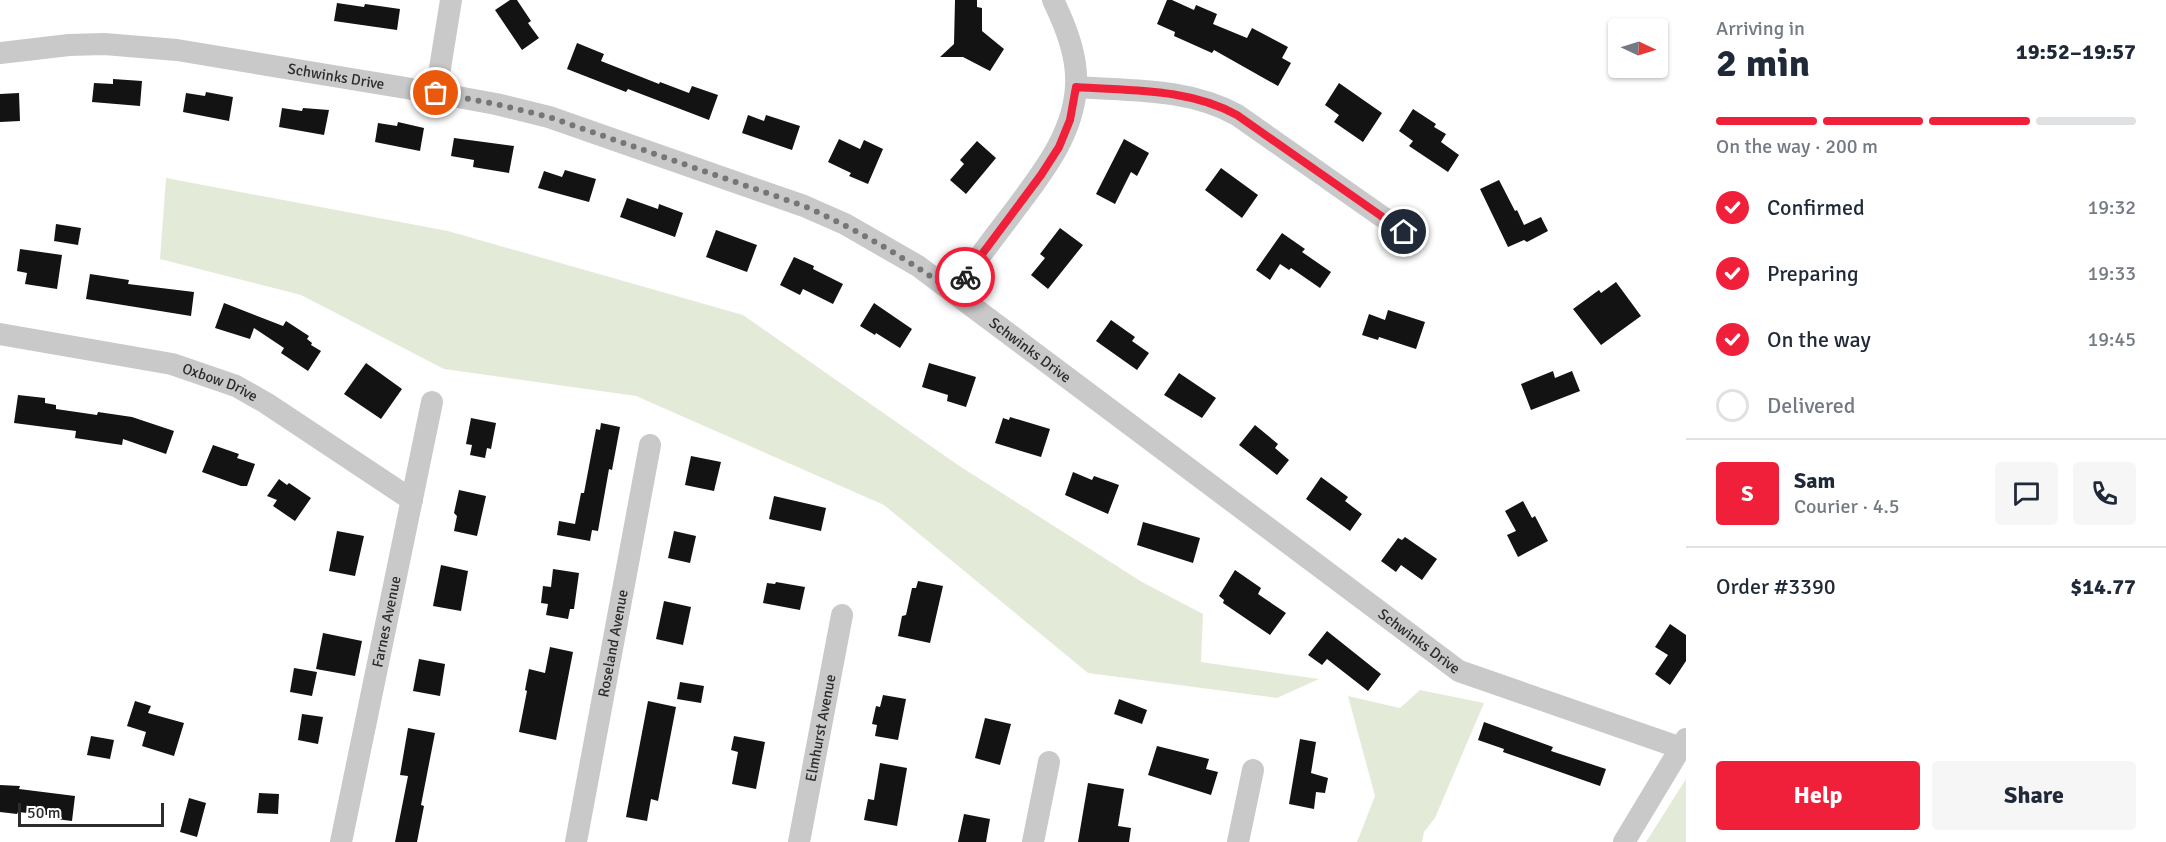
<!DOCTYPE html>
<html lang="en">
<head>
<meta charset="utf-8">
<style>
  body { margin:0; font-family:Signika,sans-serif; background:#f6f6f7; color:#1f2937; height:100vh; display:flex; flex-direction:column; font-size:22px; white-space:nowrap }
  * { box-sizing:border-box; margin:0 }
  p { font-size:20px; color:#747a83 }
  .icon { flex:none; width:33px; height:33px; fill:none; stroke:currentColor; stroke-width:2; stroke-linecap:round; stroke-linejoin:round }
  .map { position:relative; flex:1; overflow:hidden }
  .panel { display:flex; flex-direction:column; background:#fff; width:480px }
  .panel>* { flex:none }
  .needle { width:39px; rotate:94deg }
  .tools { position:absolute; left:1608px; top:18px; display:grid; gap:12px }
  .tools a { display:grid; place-items:center; width:60px; height:60px; border-radius:6px; background:#fff; box-shadow:0 2px 4px #0004; font-size:30px }
  .scale { position:absolute; left:18px; bottom:15px; width:146px; box-sizing:border-box; padding-left:6px; border:3px solid #2c2c2c; border-top:0; font-size:16px; line-height:21px; white-space:nowrap; color:#2c2c2c; -webkit-text-stroke:4px #fff; paint-order:stroke }
  .pin { position:absolute; display:grid; place-items:center; width:51px; height:51px; color:#fff; margin:-26px; border:3px solid #fff; border-radius:50%; box-shadow:0 2px 6px #0007 }
  .courier { position:absolute; display:grid; place-items:center; width:60px; height:60px; margin:-30px; border:4px solid #f1203a; border-radius:50%; background:#fff; color:#222; box-shadow:0 2px 8px #0007 }
  .head em { font-style:normal; font-weight:800 }
  .head div { display:flex; flex-direction:column-reverse }
  .head { display:flex; align-items:center; justify-content:space-between; height:102px; padding:0 30px }
  h1 { font-size:39px; font-weight:800; line-height:45px }
  .bar { display:grid; grid-template-columns:repeat(4,1fr); gap:9px 6px; align-content:center; height:72px; padding:0 30px }
  .bar i { height:8px; border-radius:4px; background:#e0e1e3 }
  .bar .on { background:#f1203a }
  .bar p { grid-column:span 4 }
  .line { display:flex; align-items:center; gap:15px; padding:0 30px; border-top:2px solid #e0e1e3 }
  .line div { flex:1 }
  .round { display:grid; place-items:center; flex:none; width:63px; height:63px; border-radius:6px; background:#f6f6f7 }
  ol { padding:0 30px; list-style:none }
  li { display:flex; align-items:center; gap:18px; height:66px }
  li p { margin-inline-start:auto }
  li .icon { padding:6px; border-radius:50%; background:#f1203a; color:#fff; stroke-width:4 }
  li:last-child { color:#747a83 }
  li i { width:33px; height:33px; border:3px solid #e0e1e3; border-radius:50% }
  .button { display:flex; gap:12px; margin-top:auto; padding:12px 30px }
  .button a { flex:1; height:69px; border-radius:6px; background:#f1203a; color:#fff; font-size:24px; font-weight:800; line-height:69px; text-align:center }
  .button a+a { background:#f6f6f7; color:#1f2937 }
  main { display:flex; flex:1; min-height:0 }
  .map>svg:first-child { display:block }
</style>
</head>
<body>
<main>
<div class="map">
<svg width="1686" height="842" viewBox="0 0 1686 842">
  <rect width="100%" height="100%" fill="#fff"/>
  <g fill="#e3ebd8">
    <polygon points="166,178 448,231 743,315 958,465 1142,582 1203,614 1201,662 1319,679 1277,698 1088,673 884,505 636,396 444,369 301,295 160,259"/>
    <polygon points="1420,690 1484,703 1435,818 1424,832 1422,842 1357,842 1375,796 1348,696 1400,708"/>
    <polygon points="1686,779 1686,842 1646,842"/>
  </g>
  <g fill="#131313">
    <polygon points="510,0 517,0 531,21 528,23 539,38 522,50 495,10"/>
    <polygon points="955,0 977,0 977,7 982,8 982,31 1004,49 990,71 963,57 940,57 954,44"/>
    <polygon points="1167,0 1172,0 1194,10 1196,5 1217,14 1213,24 1247,38 1252,28 1288,47 1282,58 1291,63 1278,86 1214,50 1212,53 1174,36 1175,32 1157,24"/>
    <polygon points="337,3 364,7 365,4 400,9 397,30 334,21"/>
    <polygon points="577,43 604,54 601,61 659,84 660,82 689,93 692,86 718,95 709,120 628,89 626,92 567,69"/>
    <polygon points="113,79 142,81 140,106 92,102 94,83 113,84"/>
    <polygon points="1339,83 1382,113 1363,142 1334,122 1339,115 1325,105"/>
    <polygon points="206,92 233,97 229,121 183,112 186,93 205,96"/>
    <polygon points="19,93 20,121 0,122 0,94"/>
    <polygon points="282,108 302,111 303,108 329,110 324,135 279,127"/>
    <polygon points="1413,109 1436,124 1434,127 1446,134 1441,142 1459,155 1448,172 1409,146 1413,141 1399,131"/>
    <polygon points="748,115 764,121 766,115 800,126 792,150 742,133"/>
    <polygon points="398,122 424,128 420,151 375,142 378,123 397,126"/>
    <polygon points="454,138 514,146 509,173 473,167 474,160 451,156"/>
    <polygon points="839,139 860,149 864,140 883,149 868,184 849,176 851,173 828,162"/>
    <polygon points="1124,139 1149,153 1137,176 1131,172 1115,204 1096,194"/>
    <polygon points="977,141 996,158 966,194 950,180 964,164 960,160"/>
    <polygon points="1221,168 1258,195 1242,218 1205,190"/>
    <polygon points="565,170 596,179 589,202 538,188 544,171 562,177"/>
    <polygon points="1499,180 1515,211 1517,210 1524,225 1541,217 1548,231 1527,242 1524,240 1508,247 1480,189"/>
    <polygon points="627,198 658,209 659,204 683,213 675,237 620,217"/>
    <polygon points="56,224 81,228 78,245 54,241"/>
    <polygon points="1060,228 1083,245 1048,289 1031,275 1045,258 1040,254"/>
    <polygon points="716,230 757,245 747,272 706,257"/>
    <polygon points="1282,233 1305,249 1302,252 1331,272 1320,288 1291,268 1289,270 1280,264 1270,280 1256,270"/>
    <polygon points="20,249 62,255 57,289 25,284 27,273 17,271"/>
    <polygon points="794,257 814,266 813,269 843,284 833,304 803,289 800,295 780,285"/>
    <polygon points="90,274 129,280 128,284 194,292 191,316 86,299"/>
    <polygon points="1616,282 1641,316 1601,345 1573,309 1599,290 1601,293"/>
    <polygon points="224,303 283,326 286,321 309,336 307,339 312,343 311,345 321,351 308,371 281,353 284,348 254,328 250,339 215,328"/>
    <polygon points="874,303 912,329 900,348 876,333 875,335 860,326"/>
    <polygon points="1388,310 1425,322 1416,349 1379,337 1378,340 1362,335 1369,314 1385,320"/>
    <polygon points="1111,320 1135,337 1132,341 1149,353 1137,370 1096,341"/>
    <polygon points="366,363 402,389 381,419 344,394"/>
    <polygon points="929,363 976,377 966,407 947,401 948,395 922,387"/>
    <polygon points="1553,371 1555,378 1572,371 1580,391 1531,410 1521,384"/>
    <polygon points="1179,373 1216,398 1202,418 1164,395"/>
    <polygon points="18,395 45,398 45,403 56,405 56,409 97,415 98,412 132,417 174,431 166,454 123,439 122,445 75,438 76,431 14,423"/>
    <polygon points="1010,417 1050,429 1041,457 995,443 1003,418 1009,420"/>
    <polygon points="471,418 496,423 491,449 487,448 485,458 470,455 472,445 466,444"/>
    <polygon points="601,423 620,427 612,470 609,469 598,531 592,530 590,541 557,535 559,521 575,524 581,493 584,493 596,429 600,430"/>
    <polygon points="1255,425 1278,444 1275,448 1289,460 1277,475 1239,445"/>
    <polygon points="213,445 239,454 237,458 255,464 247,486 241,486 202,472"/>
    <polygon points="691,456 721,462 714,491 685,485"/>
    <polygon points="1073,472 1092,480 1094,476 1119,485 1108,514 1065,495"/>
    <polygon points="1321,477 1348,497 1345,501 1362,514 1350,531 1306,499"/>
    <polygon points="279,479 287,485 289,483 311,498 295,521 273,506 277,500 267,496"/>
    <polygon points="459,490 486,496 477,536 454,531 457,516 454,513"/>
    <polygon points="774,496 826,508 821,531 769,519"/>
    <polygon points="1523,501 1532,518 1535,516 1548,541 1518,557 1507,535 1516,531 1505,511"/>
    <polygon points="1143,522 1200,538 1193,563 1137,545"/>
    <polygon points="337,531 364,536 355,576 329,571"/>
    <polygon points="674,531 696,536 690,563 668,558"/>
    <polygon points="1405,537 1437,559 1422,580 1401,565 1396,572 1381,561 1398,538 1402,540"/>
    <polygon points="441,565 468,571 461,611 433,606"/>
    <polygon points="553,569 579,573 574,609 570,609 568,619 546,615 548,604 541,603 543,586 551,587"/>
    <polygon points="1235,570 1261,588 1258,594 1286,613 1270,635 1223,603 1224,600 1219,596"/>
    <polygon points="918,581 943,586 930,643 898,636 902,616 906,615 912,588 916,588"/>
    <polygon points="776,582 805,587 800,610 763,603 767,583 775,584"/>
    <polygon points="664,601 691,607 683,645 656,639"/>
    <polygon points="1670,624 1686,635 1686,661 1670,685 1655,674 1668,655 1655,647"/>
    <polygon points="1327,631 1381,674 1368,691 1327,659 1322,665 1308,655"/>
    <polygon points="323,633 362,641 355,676 316,669"/>
    <polygon points="550,647 573,652 556,740 519,732 527,691 525,690 529,669 545,673"/>
    <polygon points="419,659 445,664 440,696 413,691"/>
    <polygon points="294,668 317,672 312,696 290,692"/>
    <polygon points="680,682 704,686 701,703 677,699"/>
    <polygon points="883,695 906,699 898,740 875,736 877,725 872,724 876,706 880,707"/>
    <polygon points="1119,699 1147,710 1142,724 1114,714"/>
    <polygon points="135,701 151,706 148,713 184,723 174,756 142,746 146,732 127,726"/>
    <polygon points="648,701 676,707 658,801 651,799 647,821 626,817"/>
    <polygon points="302,714 323,717 318,744 298,740"/>
    <polygon points="985,718 1011,724 1000,765 975,758"/>
    <polygon points="1484,722 1553,747 1551,751 1606,769 1600,786 1503,752 1504,749 1478,740"/>
    <polygon points="408,728 435,733 421,805 424,806 417,842 395,842 408,776 400,775"/>
    <polygon points="91,736 114,740 110,759 87,755"/>
    <polygon points="734,736 765,742 756,789 732,784 738,752 731,750"/>
    <polygon points="1300,739 1316,742 1311,773 1328,778 1325,793 1316,792 1314,809 1289,804"/>
    <polygon points="1157,746 1209,759 1206,769 1218,772 1211,795 1148,775"/>
    <polygon points="880,763 907,768 897,826 864,820 868,799 874,800"/>
    <polygon points="1088,783 1124,789 1118,826 1131,828 1129,842 1078,842"/>
    <polygon points="0,785 20,786 19,789 75,796 72,821 56,819 56,816 18,812 17,814 0,812"/>
    <polygon points="259,793 279,794 278,814 257,813"/>
    <polygon points="189,798 206,803 197,837 180,832"/>
    <polygon points="964,814 990,819 986,842 958,842"/>
  </g>
  <g fill="none" stroke-linecap="round" stroke-linejoin="round">
    <g stroke="#c9c9c9" stroke-width="22">
      <path id="s1" d="M 0,53 L 69,45 L 104,44 L 177,50 L 436,93 L 496,104 L 549,117 L 804,206 L 845,224 L 918,266 L 1459,671 L 1681,748"/>
      <path d="M 1076,87 C 1132,91 1188,88 1237,115 L 1404,232"/>
      <polyline points="436,93 451,0"/>
      <path d="M 953,292 C 972,267 991,241 1011,215 C 1039,177 1073,137 1076,87 C 1078,57 1066,27 1053,0"/>
      <path id="s2" d="M 0,334 L 172,364 L 236,386 L 266,403 L 412,500"/>
      <path id="s3" d="M 341,842 L 432,402"/>
      <path id="s4" d="M 576,842 L 650,445"/>
      <path id="s5" d="M 799,842 L 842,615"/>
      <polyline points="1033,842 1049,762"/>
      <polyline points="1238,842 1253,770"/>
      <polyline points="1624,842 1686,739"/>
    </g>
  </g>
  <g fill="none" stroke-linecap="round" stroke-linejoin="round">
    <path stroke="#767676" stroke-width="6" stroke-dasharray="0 10.8" d="M 436,93 L 496,104 L 549,117 L 804,206 C 858,230 906,258 953,292 L 965,277"/>
    <path stroke="#f1203a" stroke-width="8" d="M 965,277 L 1041,175 L 1059,147 L 1070,120 L 1076,87 C 1131,91 1188,88 1237,115 L 1404,232"/>
  </g>
  <g text-anchor="middle" stroke-width="6" stroke-linejoin="round" paint-order="stroke">
    <g font-size="15" fill="#2c2c2c" stroke="#fff">
      <text dy="5" stroke="none"><textPath href="#s1" startOffset="339">Schwinks Drive</textPath></text>
      <text dy="5" stroke="none"><textPath href="#s1" startOffset="1095">Schwinks Drive</textPath></text>
      <text dy="5" stroke="none"><textPath href="#s2" startOffset="226">Oxbow Drive</textPath></text>
      <text dy="5" stroke="none"><textPath href="#s3" startOffset="225">Farnes Avenue</textPath></text>
      <text dy="5" stroke="none"><textPath href="#s1" startOffset="1581">Schwinks Drive</textPath></text>
      <text dy="5" stroke="none"><textPath href="#s4" startOffset="202">Roseland Avenue</textPath></text>
      <text dy="5" stroke="none"><textPath href="#s5" startOffset="116">Elmhurst Avenue</textPath></text>
    </g>
  </g>
</svg>
<div class="tools">
<a><svg class="needle" viewBox="-14 -14 28 28"><path d="M0-13l5 13h-10z" fill="#e53935"/><path d="M0 13l5-13h-10z" fill="#747a83"/></svg></a>
</div>
<div class="scale">50 m</div>
<div class="pin" style="left:436px;top:93px;background:#ea580c"><svg class="icon" aria-label="bag" viewBox="0 0 24 24"><path d="M5 8h14l-1 12H6zM9 8a3 3 0 0 1 6 0"/></svg></div>
<div class="pin" style="left:1404px;top:232px;background:#1f2937"><svg class="icon" aria-label="home" viewBox="0 0 24 24"><path d="M3 11l9-7 9 7M6 9v11h12V9"/></svg></div>
<div class="courier" style="left:965px;top:277px"><svg class="icon" aria-label="bike" viewBox="0 0 24 24"><circle cx="6" cy="16" r="4"/><circle cx="18" cy="16" r="4"/><path d="M6 16l4-8h5l3 8M10 8l3 8H6M13 5h3"/></svg></div>
</div>
<section class="panel">
<div class="head"><div><h1>2 min</h1><p>Arriving in</p></div><em>19:52–19:57</em></div>
<div class="bar"><i class="on"></i><i class="on"></i><i class="on"></i><i></i><p>On the way · 200 m</p></div>
<ol>
<li><svg class="icon" aria-label="check" viewBox="0 0 24 24"><path d="M5 12l5 5 9-10"/></svg>Confirmed<p>19:32</p></li>
<li><svg class="icon" aria-label="check" viewBox="0 0 24 24"><path d="M5 12l5 5 9-10"/></svg>Preparing<p>19:33</p></li>
<li><svg class="icon" aria-label="check" viewBox="0 0 24 24"><path d="M5 12l5 5 9-10"/></svg>On the way<p>19:45</p></li>
<li><i></i>Delivered</li>
</ol>
<div class="line" style="height:108px"><b class="round" style="background:#f1203a;color:#fff">S</b><div><b>Sam</b><p>Courier · 4.5</p></div><a class="round"><svg class="icon" aria-label="chat" viewBox="0 0 24 24"><path d="M4 5h16v11H9l-5 4z"/></svg></a><a class="round"><svg class="icon" aria-label="phone" viewBox="0 0 24 24"><path d="M5 4h4l2 5-3 2q2 4 5 5l2-3 5 2v4C11 20 4 13 5 4z"/></svg></a></div>
<div class="line" style="height:78px"><div>Order #3390</div><b>$14.77</b></div>
<div class="button"><a>Help</a><a>Share</a></div>
</section>
</main>
</body>
</html>
